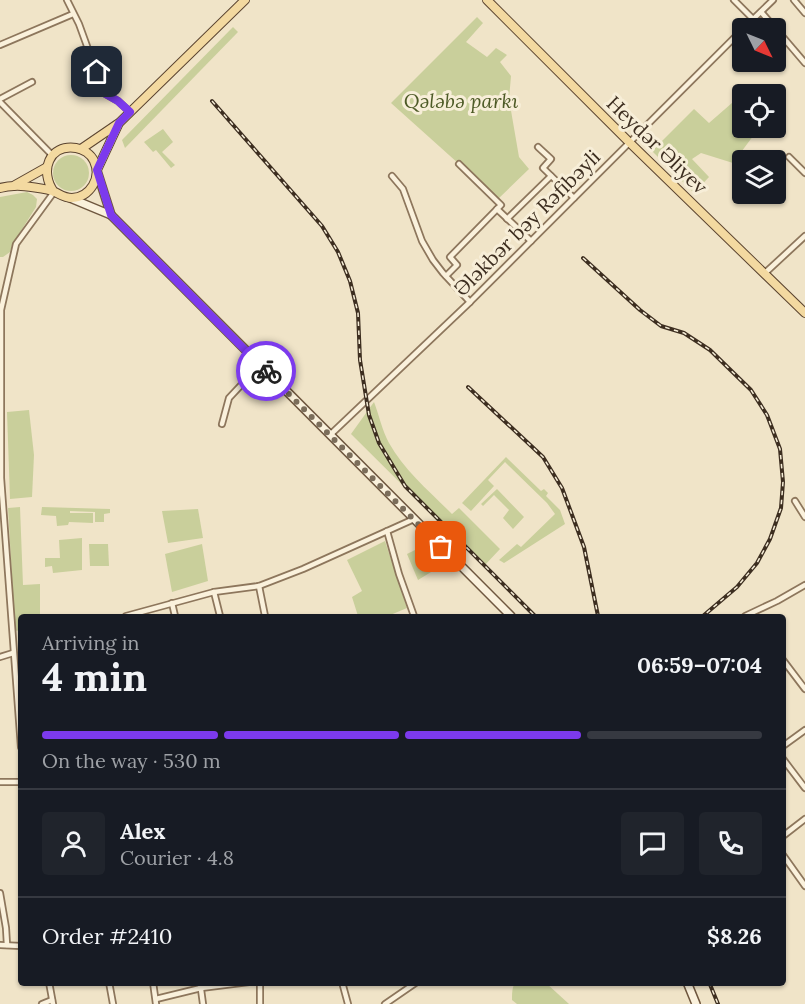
<!DOCTYPE html>
<html lang="en">
<head>
<meta charset="utf-8">
<style>
  body { margin:0; font-family:Lora,serif; background:#20242c; color:#f1f3f6; height:100vh; display:flex; flex-direction:column; font-size:22px; white-space:nowrap }
  * { box-sizing:border-box; margin:0 }
  p { font-size:20px; color:#9ea1a6 }
  .icon { flex:none; width:33px; height:33px; fill:none; stroke:currentColor; stroke-width:2; stroke-linecap:round; stroke-linejoin:round }
  .map { position:relative; flex:1; overflow:hidden }
  .sheet { position:absolute; left:18px; top:614px; width:768px; height:372px; display:flex; flex-direction:column; background:#171b24; border-radius:6px; box-shadow:0 2px 4px #0004 }
  .sheet>* { flex:none }
  .needle { width:39px; rotate:133deg }
  .buttons { position:absolute; left:732px; top:18px; display:grid; gap:12px }
  .buttons a { display:grid; place-items:center; width:54px; height:54px; border-radius:6px; background:#171b24; box-shadow:0 2px 4px #0004; font-size:30px }
  .pin { position:absolute; display:grid; place-items:center; width:51px; height:51px; color:#fff; margin:-26px; border-radius:12px; box-shadow:0 3px 9px #0006 }
  .courier { position:absolute; display:grid; place-items:center; width:60px; height:60px; margin:-30px; border:4px solid #7c3aed; border-radius:50%; background:#fff; color:#222; box-shadow:0 2px 8px #0007 }
  .headline em { font-style:normal; font-weight:700 }
  .headline div { display:flex; flex-direction:column-reverse }
  .headline { display:flex; align-items:center; justify-content:space-between; height:102px; padding:0 24px }
  h1 { font-size:39px; font-weight:700; line-height:45px }
  .bar { display:grid; grid-template-columns:repeat(4,1fr); gap:9px 6px; align-content:center; height:72px; padding:0 24px }
  .bar i { height:8px; border-radius:4px; background:#363941 }
  .bar .on { background:#7c3aed }
  .bar p { grid-column:span 4 }
  .line { display:flex; align-items:center; gap:15px; padding:0 24px; border-top:2px solid #363941 }
  .line div { flex:1 }
  .round { display:grid; place-items:center; flex:none; width:63px; height:63px; border-radius:6px; background:#20242c }
  .map>svg:first-child { display:block }
</style>
</head>
<body>
<div class="map">
<svg width="805" height="1004" viewBox="0 0 805 1004">
  <rect width="100%" height="100%" fill="#f0e4c8"/>
  <g fill="#c9cf9b">
    <polygon points="477,17 483,23 466,42 487,57 496,48 507,55 500,62 511,76 509,99 519,157 529,169 498,199 391,103"/>
    <polygon points="233,27 238,32 125,148 122,140"/>
    <polygon points="740,96 742,103 742,128 759,128 733,163 701,153 692,159 709,177 694,193 652,151 694,109 709,123"/>
    <polygon points="163,129 173,142 162,152 175,165 171,168 156,150 153,152 144,142"/>
    <circle cx="71" cy="173" r="18"/>
    <polygon points="27,192 33,195 37,199 36,207 12,245 10,252 3,257 0,257 0,197"/>
    <path d="M 374,402 C 379,415 382,430 389,443 C 404,470 430,492 452,514 L 459,508 L 500,549 L 484,566 L 351,434 Z"/>
    <polygon points="29,410 34,455 32,497 10,499 7,412"/>
    <polygon points="506,457 541,491 544,489 548,493 546,496 560,510 565,524 504,563 499,560 517,544 521,547 555,514 547,503 505,462 488,480 494,486 471,511 462,503"/>
    <polygon points="497,489 524,517 513,529 503,518 509,510 494,495 483,506 481,504"/>
    <polygon points="20,507 23,585 40,584 40,616 21,616 21,630 15,631 8,508"/>
    <polygon points="42,507 110,509 110,513 104,514 104,522 95,522 95,512 70,511 70,513 93,513 93,523 69,522 68,525 57,526 56,516 41,515"/>
    <polygon points="198,509 203,538 168,543 162,511"/>
    <polygon points="82,538 82,570 53,573 52,566 45,567 45,558 60,558 59,540"/>
    <polygon points="385,541 407,608 388,616 358,616 352,597 362,591 347,560"/>
    <polygon points="431,543 443,553 441,558 435,556 438,563 436,569 418,580 407,554 415,550 424,552"/>
    <polygon points="89,544 108,544 109,566 90,566"/>
    <polygon points="202,544 208,581 172,592 165,554"/>
    <path d="M 515,983 L 546,983 L 569,1004 L 517,1004 L 512,1000 C 512,993 512,988 515,983 Z"/>
  </g>
  <g fill="none" stroke-linecap="round" stroke-linejoin="round">
    <g stroke="#8d765c" stroke-width="8">
      <g id="minor">
        <polyline points="67,0 79,24 104,93 118,101 130,112"/>
        <polyline points="734,0 753,19"/>
        <polyline points="794,0 805,13"/>
        <polyline points="761,12 775,28"/>
        <polyline points="744,28 773,0"/>
        <polyline points="776,29 805,63"/>
        <polyline points="0,45 73,14"/>
        <polyline points="0,99 32,82"/>
        <polyline points="0,102 53,156"/>
        <polyline points="538,147 551,159 543,168 574,198"/>
        <polyline points="789,157 805,173"/>
        <polyline points="392,176 403,189 422,241 433,260 443,273 470,302"/>
        <polyline points="497,209 531,241"/>
        <polyline points="507,219 551,176"/>
        <polyline points="765,273 805,236"/>
        <polyline points="446,276 457,265 450,257 501,205 459,164"/>
        <polyline points="222,424 229,398 260,365"/>
        <polyline points="330,435 470,302 742,30"/>
        <polyline points="795,501 805,517"/>
        <polyline points="387,531 399,574 414,616"/>
        <polyline points="259,586 265,616"/>
        <polyline points="214,592 220,616"/>
        <polyline points="172,603 175,616"/>
        <polyline points="126,616 214,592 259,586 303,569 414,519"/>
        <polyline points="745,616 777,601 805,585"/>
        <polyline points="0,657 13,653"/>
        <polyline points="783,660 805,689"/>
        <polyline points="783,746 805,730"/>
        <polyline points="21,747 1,478 1,310 16,244 54,192"/>
        <polyline points="783,759 805,788"/>
        <polyline points="0,782 21,782"/>
        <polyline points="783,836 805,819"/>
        <polyline points="783,855 805,886"/>
        <polyline points="0,893 6,928 7,945"/>
        <polyline points="0,945 21,946"/>
        <polyline points="49,982 53,1004"/>
        <polyline points="109,982 113,1004"/>
        <polyline points="153,982 156,1004"/>
        <polyline points="200,982 203,1004"/>
        <polyline points="342,982 348,1004"/>
        <polyline points="156,999 201,988 249,982"/>
        <polyline points="42,1004 52,1000"/>
        <polyline points="260,1004 260,982"/>
        <polyline points="385,1004 417,982"/>
      </g>
    </g>
    <g stroke="#6f573f" stroke-width="10">
      <g id="secondary">
        <polyline points="70,198 111,215 97,171"/>
        <polyline points="111,215 511,616"/>
        <polyline points="687,982 696,1004"/>
      </g>
    </g>
    <g stroke="#5b4430" stroke-width="10">
      <g id="primary">
        <polyline points="487,0 630,143 805,313"/>
        <polyline points="81,149 119,123 245,0"/>
        <polyline points="97,170 118,125"/>
        <polyline points="15,185 47,167"/>
        <path d="M 0,188 C 4,187 9,186 14,186 C 21,185 49,189 55,192 C 61,195 65,198 72,198 C 90,197 102,178 94,161 C 91,154 83,149 76,148 C 49,144 39,171 54,192"/>
      </g>
    </g>
    <use href="#minor" stroke="#faf1dc" stroke-width="4.5"/>
    <use href="#secondary" stroke="#faf1dc" stroke-width="7"/>
    <use href="#primary" stroke="#f3d9a0" stroke-width="8"/>
    <g stroke="#3d2e20" stroke-width="4">
      <g id="rail">
        <polyline points="212,101 322,226 338,252 350,281 358,313 360,360 369,415 379,443 405,486 535,616"/>
        <polyline points="583,258 640,310 661,326 684,333 710,350 751,390 767,415 780,449 783,482 781,508 770,539 757,563 737,587 703,616"/>
        <polyline points="468,387 543,457 562,488 584,547 598,616"/>
        <polyline points="709,982 718,1004"/>
      </g>
    </g>
    <use href="#rail" stroke="#f7eed8" stroke-width="1.5" stroke-dasharray="4.5" stroke-linecap="butt"/>
  </g>
  <g fill="none" stroke-linecap="round" stroke-linejoin="round">
    <polyline stroke="#7c6e5b" stroke-width="6" stroke-dasharray="0 10.8" points="266,371 441,547"/>
    <polyline stroke="#7c3aed" stroke-width="8" points="97,72 104,93 118,101 130,112 119,123 97,170 111,215 266,371"/>
  </g>
  <g text-anchor="middle" stroke-width="6" stroke-linejoin="round" paint-order="stroke">
    <g font-size="20" font-style="italic" fill="#4d5a26" stroke="#f7eed8">
      <text x="461" y="108">Qələbə parkı</text>
    </g>
    <g font-size="20" fill="#3d2e20" stroke="#f7eed8">
      <text transform="translate(657 145) rotate(44)" y="7">Heydər Əliyev</text>
      <text transform="translate(527 223) rotate(-45)" y="7">Ələkbər bəy Rəfibəyli</text>
    </g>
  </g>
</svg>
<div class="buttons">
<a><svg class="needle" viewBox="-14 -14 28 28"><path d="M0-13l5 13h-10z" fill="#e53935"/><path d="M0 13l5-13h-10z" fill="#9ea1a6"/></svg></a>
<a><svg class="icon" aria-label="locate" viewBox="0 0 24 24"><circle cx="12" cy="12" r="6"/><path d="M12 2v4M12 18v4M2 12h4M18 12h4"/></svg></a>
<a><svg class="icon" aria-label="layers" viewBox="0 0 24 24"><path d="M12 4l9 5-9 5-9-5zM3 14l9 5 9-5"/></svg></a>
</div>
<div class="pin" style="left:441px;top:547px;background:#ea580c"><svg class="icon" aria-label="bag" viewBox="0 0 24 24"><path d="M5 8h14l-1 12H6zM9 8a3 3 0 0 1 6 0"/></svg></div>
<div class="pin" style="left:97px;top:72px;background:#1f2937"><svg class="icon" aria-label="home" viewBox="0 0 24 24"><path d="M3 11l9-7 9 7M6 9v11h12V9"/></svg></div>
<div class="courier" style="left:266px;top:371px"><svg class="icon" aria-label="bike" viewBox="0 0 24 24"><circle cx="6" cy="16" r="4"/><circle cx="18" cy="16" r="4"/><path d="M6 16l4-8h5l3 8M10 8l3 8H6M13 5h3"/></svg></div>
<section class="sheet">
<div class="headline"><div><h1>4 min</h1><p>Arriving in</p></div><em>06:59–07:04</em></div>
<div class="bar"><i class="on"></i><i class="on"></i><i class="on"></i><i></i><p>On the way · 530 m</p></div>
<div class="line" style="height:108px"><a class="round"><svg class="icon" aria-label="person" viewBox="0 0 24 24"><circle cx="12" cy="8" r="4"/><path d="M4 21q1-7 8-7t8 7"/></svg></a><div><b>Alex</b><p>Courier · 4.8</p></div><a class="round"><svg class="icon" aria-label="chat" viewBox="0 0 24 24"><path d="M4 5h16v11H9l-5 4z"/></svg></a><a class="round"><svg class="icon" aria-label="phone" viewBox="0 0 24 24"><path d="M5 4h4l2 5-3 2q2 4 5 5l2-3 5 2v4C11 20 4 13 5 4z"/></svg></a></div>
<div class="line" style="height:78px"><div>Order #2410</div><b>$8.26</b></div>
</section>
</div>
</body>
</html>
